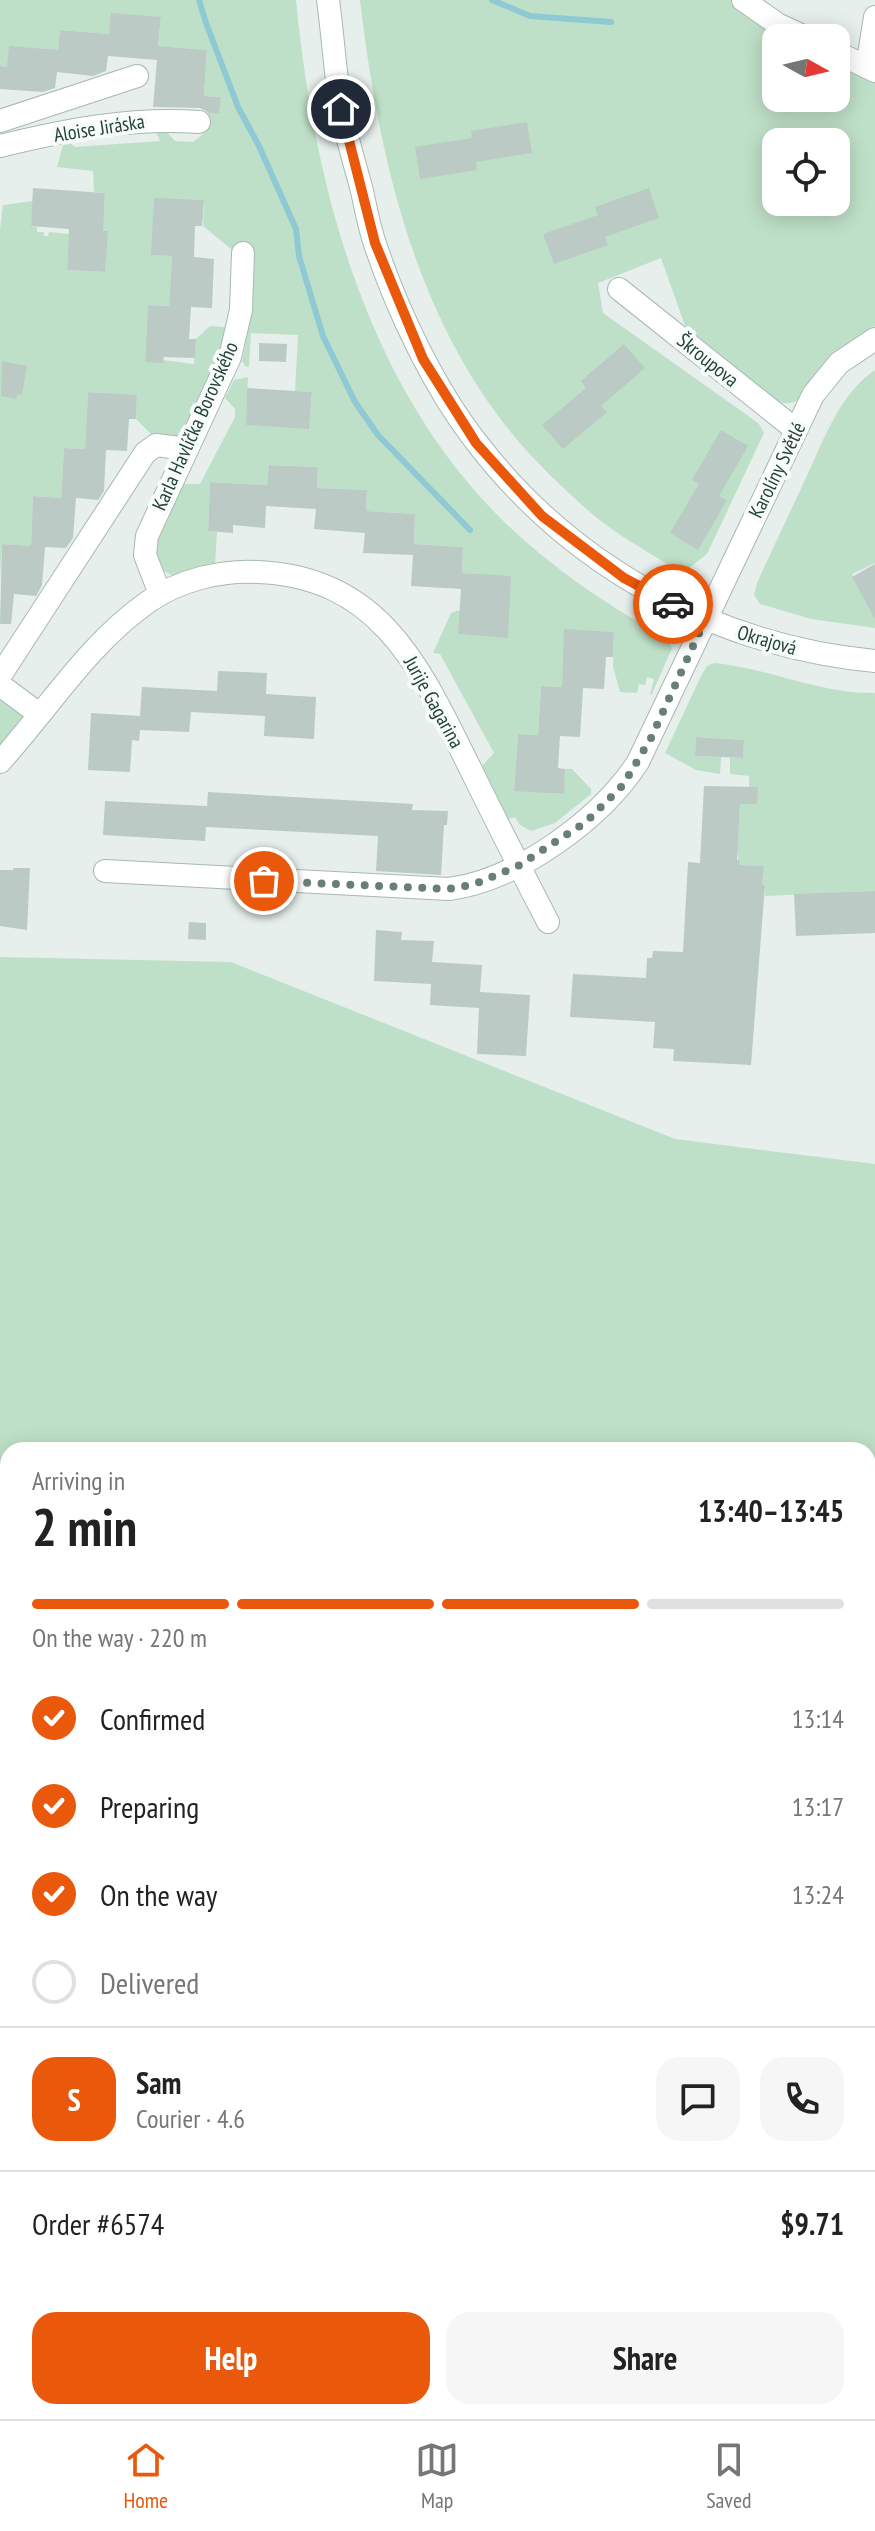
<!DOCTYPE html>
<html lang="en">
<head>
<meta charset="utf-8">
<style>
  body { margin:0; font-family:"PT Sans Narrow",sans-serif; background:#f6f6f6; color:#222; height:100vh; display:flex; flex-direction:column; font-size:30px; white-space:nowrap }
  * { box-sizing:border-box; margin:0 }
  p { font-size:26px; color:#767676 }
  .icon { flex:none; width:44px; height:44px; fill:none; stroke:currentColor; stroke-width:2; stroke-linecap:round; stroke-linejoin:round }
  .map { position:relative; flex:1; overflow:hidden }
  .panel { position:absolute; left:0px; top:1442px; width:876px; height:978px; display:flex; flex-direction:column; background:#fff; border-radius:24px 24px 0 0; box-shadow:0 4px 20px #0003 }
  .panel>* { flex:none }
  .needle { width:52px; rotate:98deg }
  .tools { position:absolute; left:762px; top:24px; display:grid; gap:16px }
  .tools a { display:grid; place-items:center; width:88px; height:88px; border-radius:16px; background:#fff; box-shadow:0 4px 20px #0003; font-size:40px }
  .pin { position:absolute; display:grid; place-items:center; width:68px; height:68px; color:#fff; margin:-34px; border:4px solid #fff; border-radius:50%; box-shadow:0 2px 8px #0007 }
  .courier { position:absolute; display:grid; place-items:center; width:80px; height:80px; margin:-40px; border:6px solid #ea580c; border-radius:50%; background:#fff; color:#222; box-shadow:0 2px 10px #0007 }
  .overview em { font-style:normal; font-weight:700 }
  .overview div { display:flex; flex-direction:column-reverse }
  .overview { display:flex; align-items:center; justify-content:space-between; height:136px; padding:0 32px }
  h1 { font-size:52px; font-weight:700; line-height:60px }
  .bar { display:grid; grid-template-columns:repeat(4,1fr); gap:12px 8px; align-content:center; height:96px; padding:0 32px }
  .bar i { height:10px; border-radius:6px; background:#e0e0e0 }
  .bar .active { background:#ea580c }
  .bar p { grid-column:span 4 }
  .line { display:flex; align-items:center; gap:20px; padding:0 32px; border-top:2px solid #e0e0e0 }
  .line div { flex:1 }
  .round { display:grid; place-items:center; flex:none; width:84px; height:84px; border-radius:24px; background:#f6f6f6 }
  ol { padding:0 32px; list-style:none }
  li { display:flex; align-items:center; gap:24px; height:88px }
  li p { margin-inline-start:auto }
  li .icon { padding:8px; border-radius:50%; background:#ea580c; color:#fff; stroke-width:4 }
  li:last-child { color:#767676 }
  li i { width:44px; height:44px; border:4px solid #e0e0e0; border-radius:50% }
  .button { display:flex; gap:16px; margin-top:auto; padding:16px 32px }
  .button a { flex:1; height:92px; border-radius:24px; background:#ea580c; color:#fff; font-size:32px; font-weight:700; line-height:92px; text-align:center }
  .button a+a { background:#f6f6f6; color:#222 }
  .dock { display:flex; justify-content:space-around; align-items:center; height:112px; border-top:2px solid #e0e0e0; background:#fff; font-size:22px; color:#767676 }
  .dock a { display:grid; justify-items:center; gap:4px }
  .dock .active { color:#ea580c }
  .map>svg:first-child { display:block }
</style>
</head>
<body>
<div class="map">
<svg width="875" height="2419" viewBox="0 0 875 2419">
  <rect width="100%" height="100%" fill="#e6efeb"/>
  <g fill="#bfe0c8" fill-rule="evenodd">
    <path d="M 0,0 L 296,0 C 315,196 372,408 526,542 C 563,574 602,601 645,626 C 655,632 667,636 672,648 L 652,694 L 650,695 L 654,679 L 647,677 L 645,685 L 639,684 L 637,693 L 620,692 L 613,667 L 614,632 L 565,630 L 562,687 L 541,686 L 538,735 L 518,734 L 514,791 L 547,790 L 547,793 L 563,794 L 565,769 L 572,769 L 591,789 L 591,794 L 555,823 L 531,831 L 520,825 L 515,817 L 506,820 L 481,767 L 494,753 L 440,654 L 433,653 L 451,613 L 460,610 L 459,634 L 475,635 L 479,574 L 462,573 L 463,547 L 414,544 L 415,514 L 366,511 L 367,490 L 317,488 L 318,467 L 269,465 L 267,485 L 210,482 L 208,531 L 217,532 L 215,566 L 173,576 L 159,568 L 152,551 L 180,484 L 200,484 L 235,417 L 235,409 L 225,398 L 234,380 L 248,377 L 246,425 L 309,428 L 312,392 L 295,391 L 298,335 L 251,333 L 249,367 L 245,366 L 242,361 C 251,325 255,289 252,251 L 237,254 L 203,226 L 204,200 L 154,199 L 152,255 L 172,256 L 169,306 L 148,305 L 145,362 L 163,360 L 194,364 L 196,339 L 210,326 L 224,327 L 229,330 L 186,437 L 151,434 L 136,419 L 137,395 L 105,396 L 104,393 L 88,392 L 85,449 L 64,448 L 61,498 L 33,496 L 31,546 L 2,544 L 0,578 L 0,229 L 3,205 L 33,201 L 31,226 L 37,227 L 37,232 L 44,232 L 44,236 L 48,236 L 49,232 L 69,234 L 67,270 L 105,272 L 107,231 L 95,230 L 80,209 L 104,210 L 105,193 L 94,192 L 93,171 L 57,167 L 63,145 L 68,141 L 75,147 L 160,141 L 156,132 L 164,129 L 175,141 L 193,142 L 203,134 L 202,112 L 219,114 L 221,97 L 204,96 L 207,50 L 158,46 L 161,18 L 109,34 L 60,30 L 58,50 L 7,67 L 0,66 Z"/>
    <path d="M 360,0 L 731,0 L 752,16 L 789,38 L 776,38 L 776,98 L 836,98 L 836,62 L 875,81 L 875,326 C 861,335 846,345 834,357 C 815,375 805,415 773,400 L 689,337 L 661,258 L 598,283 L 603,313 L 747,415 L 759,424 L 764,433 L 707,554 L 685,571 L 677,570 C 648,552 617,535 591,513 C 564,489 537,464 514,436 C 413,314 378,152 360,0 ZM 776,142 L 836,142 L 836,202 L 776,202 Z"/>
    <path d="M 875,370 L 875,563 L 852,574 L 867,603 L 875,599 L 875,628 L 811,619 L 760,604 L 754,595 L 757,583 C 773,548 789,514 805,480 C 823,442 839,394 875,370 Z"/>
    <path d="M 714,663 C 768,668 820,694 875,693 L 875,891 L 765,896 L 765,886 L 762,885 L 763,866 L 739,865 L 737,851 L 740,804 L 757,804 L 749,787 L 749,776 L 730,774 L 730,758 L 743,758 L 744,740 L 696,737 L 695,756 L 721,757 L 720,774 L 696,770 L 665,753 L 701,676 L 707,666 Z"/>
    <polygon points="0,696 26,714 0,753"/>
    <polygon points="0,957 231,962 675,1139 875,1164 875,1801 868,1802 868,1450 8,1450 8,1966 0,1967"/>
    <polygon points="868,1807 875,1808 875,2018 868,2020"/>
    <polygon points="875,2061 875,2121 868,2111 868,2065"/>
    <polygon points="875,2258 875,2419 871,2419 862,2412 868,2412 868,2278"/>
    <polygon points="334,2412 474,2412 477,2419 309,2419"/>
    <polygon points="709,2412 809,2412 800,2419 706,2419"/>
  </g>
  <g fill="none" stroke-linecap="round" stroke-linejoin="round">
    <g stroke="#8ec9d4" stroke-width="6">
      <polyline points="199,0 206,23 238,107 259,146 296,229 299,256 323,336 355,402 378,435 470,530"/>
      <polyline points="492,0 530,16 611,22"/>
    </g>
  </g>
  <g fill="#bbcac4">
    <polygon points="111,13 161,17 158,46 207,50 204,96 221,97 219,114 209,113 200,108 153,107 157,60 108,56 106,71 93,76 57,72 55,88 43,92 0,89 0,66 7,67 9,46 58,50 60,30 109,34"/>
    <polygon points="527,122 532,153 476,162 477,170 420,179 415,147 472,138 471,131"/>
    <polygon points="33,188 105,193 103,231 108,231 105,272 67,270 69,229 31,226"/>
    <polygon points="649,188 659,218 605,237 608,245 554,264 543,234 598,215 595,207"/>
    <polygon points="154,198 204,200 202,226 195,226 194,257 214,259 212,308 191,307 189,339 196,339 195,358 164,357 163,363 145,362 148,305 169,306 172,256 151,255"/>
    <polygon points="259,343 287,344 286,362 259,361"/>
    <polygon points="624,344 645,368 601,406 607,412 563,449 542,425 586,388 581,381"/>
    <polygon points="2,361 27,366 22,395 17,394 17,399 1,396"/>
    <polygon points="247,388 312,392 309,429 246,425"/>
    <polygon points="88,392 137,395 136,419 129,419 127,451 106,450 104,491 98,500 76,498 73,538 66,548 45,547 42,585 36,596 14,594 11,624 0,624 2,544 31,546 33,496 61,498 64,448 85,449"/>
    <polygon points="721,430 748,446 719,496 727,500 698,550 670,533 699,484 692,480"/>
    <polygon points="269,465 318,467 317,488 367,490 366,511 415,514 414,544 463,547 462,573 511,576 508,638 458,634 461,589 411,586 413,555 363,553 365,533 314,529 316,509 266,506 265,528 233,525 233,533 208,531 210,482 267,485"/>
    <polygon points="875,564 875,619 852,577"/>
    <polygon points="564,629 614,632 613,657 606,657 604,689 583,688 580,737 560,736 558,768 565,769 564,794 514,791 518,734 538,735 541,686 562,687"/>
    <polygon points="218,671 267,673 266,694 316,697 314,739 264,736 265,716 191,712 189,732 140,730 139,741 132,740 130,772 88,770 91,713 140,716 142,687 217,691"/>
    <polygon points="696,737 744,740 743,758 695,756"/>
    <polygon points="704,786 758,787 757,804 740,804 737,860 739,860 739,865 764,866 762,885 765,885 751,1065 673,1061 674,1049 653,1048 655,1022 570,1017 573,974 646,978 647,958 652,958 653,951 683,952 688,862 700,863"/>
    <polygon points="208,792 413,804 412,810 448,811 447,825 444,825 441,875 376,871 378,836 206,827 205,841 103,835 105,801 207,806"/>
    <polygon points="13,868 30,868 27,930 0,926 0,870 13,870"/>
    <polygon points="875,891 875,933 796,936 794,894"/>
    <polygon points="189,922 206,923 206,940 188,939"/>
    <polygon points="376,930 402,932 401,940 434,941 432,962 482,965 480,992 530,995 526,1056 477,1054 479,1008 430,1005 431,984 374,981"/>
  </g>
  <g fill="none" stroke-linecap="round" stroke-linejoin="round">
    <g stroke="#a8b8b2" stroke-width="24">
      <g id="minor">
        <path d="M 328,0 C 333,36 335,73 341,109 C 346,136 355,164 362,191 C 366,209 369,227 375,244 C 397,310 434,388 477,443 C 574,569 718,646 875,661"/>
        <polyline points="743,0 779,25 807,38"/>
        <polyline points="836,52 875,71"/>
        <polyline points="867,67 875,17"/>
        <polyline points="0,121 137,76"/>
        <path d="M 0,146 C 66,130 131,117 199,122"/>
        <polyline points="619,289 796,430"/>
        <polyline points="160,594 145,555 147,536 230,357 241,310 243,253"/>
        <polyline points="0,676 145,453 156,445 187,449"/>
        <polyline points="0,685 39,714"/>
        <path d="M 0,762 C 49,708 88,644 148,602 C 179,580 221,570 258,572 C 383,577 422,672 471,770 C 496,821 522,872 548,922"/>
        <path d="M 105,871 L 449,889 C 518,880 601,819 638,762 L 813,395 L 839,363 L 875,339"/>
        <polyline points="868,2052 875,2048"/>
        <polyline points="0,2294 8,2293"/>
        <polyline points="483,2412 486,2419"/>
      </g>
    </g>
    <use href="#minor" stroke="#fff" stroke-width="22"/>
  </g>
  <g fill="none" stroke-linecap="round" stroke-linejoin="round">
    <polyline stroke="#687f78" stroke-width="8" stroke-dasharray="0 14.4" points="264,881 449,889 475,884 518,866 586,822 623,785 651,738 705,620 673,604"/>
    <polyline stroke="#ea580c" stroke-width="10" points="341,109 375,243 423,359 476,443 542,516 624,578 673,604"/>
  </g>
  <g text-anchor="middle" stroke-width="8" stroke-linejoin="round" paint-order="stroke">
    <g font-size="20" fill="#24423a" stroke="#f7fbf9">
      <text transform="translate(99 128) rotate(-9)" y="7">Aloise Jiráska</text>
      <text transform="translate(708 360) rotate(39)" y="7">Škroupova</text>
      <text transform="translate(195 426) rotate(-66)" y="7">Karla Havlíčka Borovského</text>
      <text transform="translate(777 470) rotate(-64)" y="7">Karolíny Světlé</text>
      <text transform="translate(767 640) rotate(16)" y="7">Okrajová</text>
      <text transform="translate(434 702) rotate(61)" y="7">Jurije Gagarina</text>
    </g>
  </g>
</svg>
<div class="tools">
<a><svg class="needle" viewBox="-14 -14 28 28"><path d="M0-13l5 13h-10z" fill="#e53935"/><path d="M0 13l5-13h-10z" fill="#767676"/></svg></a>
<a><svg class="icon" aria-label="locate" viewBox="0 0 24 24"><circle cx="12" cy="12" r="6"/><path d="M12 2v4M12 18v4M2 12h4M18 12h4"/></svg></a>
</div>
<div class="pin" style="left:264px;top:881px;background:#ea580c"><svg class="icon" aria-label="bag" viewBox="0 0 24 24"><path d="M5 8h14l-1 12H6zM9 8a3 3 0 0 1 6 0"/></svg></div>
<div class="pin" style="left:341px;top:109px;background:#1f2937"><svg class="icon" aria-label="home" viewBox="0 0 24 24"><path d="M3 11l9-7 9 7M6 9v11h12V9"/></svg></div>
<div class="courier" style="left:673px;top:604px"><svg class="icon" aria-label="car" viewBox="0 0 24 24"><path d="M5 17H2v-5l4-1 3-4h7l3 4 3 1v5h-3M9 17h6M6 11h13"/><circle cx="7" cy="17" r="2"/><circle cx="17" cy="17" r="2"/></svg></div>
<section class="panel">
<div class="overview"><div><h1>2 min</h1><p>Arriving in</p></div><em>13:40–13:45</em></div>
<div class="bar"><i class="active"></i><i class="active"></i><i class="active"></i><i></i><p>On the way · 220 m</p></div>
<ol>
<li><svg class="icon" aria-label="check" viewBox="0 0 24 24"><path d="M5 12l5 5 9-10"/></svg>Confirmed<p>13:14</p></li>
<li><svg class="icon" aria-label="check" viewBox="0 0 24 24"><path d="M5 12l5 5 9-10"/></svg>Preparing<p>13:17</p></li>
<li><svg class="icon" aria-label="check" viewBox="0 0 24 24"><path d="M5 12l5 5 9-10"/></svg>On the way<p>13:24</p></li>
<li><i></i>Delivered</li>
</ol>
<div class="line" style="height:144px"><b class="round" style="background:#ea580c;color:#fff">S</b><div><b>Sam</b><p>Courier · 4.6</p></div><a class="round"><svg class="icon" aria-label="chat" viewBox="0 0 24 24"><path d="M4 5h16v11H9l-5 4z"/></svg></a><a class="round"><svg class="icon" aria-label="phone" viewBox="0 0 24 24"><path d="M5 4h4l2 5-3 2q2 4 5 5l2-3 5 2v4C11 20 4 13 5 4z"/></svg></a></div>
<div class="line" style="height:104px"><div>Order #6574</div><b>$9.71</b></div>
<div class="button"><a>Help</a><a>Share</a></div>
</section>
</div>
<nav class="dock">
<a class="active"><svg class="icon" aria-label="home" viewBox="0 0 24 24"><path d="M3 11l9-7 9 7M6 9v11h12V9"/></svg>Home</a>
<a><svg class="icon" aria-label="map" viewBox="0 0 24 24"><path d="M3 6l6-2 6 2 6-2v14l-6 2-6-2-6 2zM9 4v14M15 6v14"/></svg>Map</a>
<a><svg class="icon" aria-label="saved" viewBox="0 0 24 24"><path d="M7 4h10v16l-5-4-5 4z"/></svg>Saved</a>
</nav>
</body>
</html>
